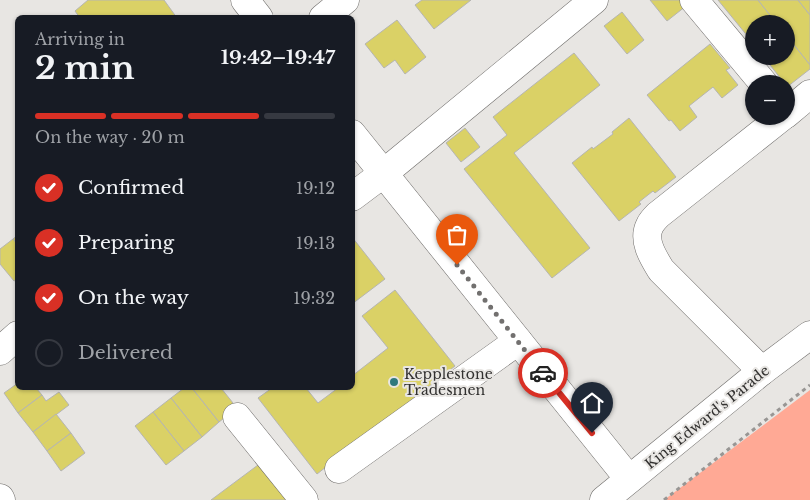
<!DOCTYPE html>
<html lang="en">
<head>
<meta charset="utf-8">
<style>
  body { margin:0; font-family:"Libre Baskerville",serif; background:#242831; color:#f1f3f6; height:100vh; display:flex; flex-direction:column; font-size:19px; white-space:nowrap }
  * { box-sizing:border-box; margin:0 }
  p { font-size:16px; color:#9ea1a6 }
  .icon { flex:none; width:28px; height:28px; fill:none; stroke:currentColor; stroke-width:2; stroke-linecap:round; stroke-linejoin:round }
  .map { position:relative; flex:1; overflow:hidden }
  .details { position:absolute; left:15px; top:15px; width:340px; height:375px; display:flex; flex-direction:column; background:#171b24; border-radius:8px; box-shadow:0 1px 4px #0004 }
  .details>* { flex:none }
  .tools { position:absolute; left:745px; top:15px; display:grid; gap:10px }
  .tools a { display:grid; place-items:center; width:50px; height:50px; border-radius:50%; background:#171b24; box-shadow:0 1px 4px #0004; font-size:25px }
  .pin { position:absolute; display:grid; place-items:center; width:42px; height:42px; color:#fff; margin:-51px -21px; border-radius:50% 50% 50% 0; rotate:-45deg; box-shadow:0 0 5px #0007 }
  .pin .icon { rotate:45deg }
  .courier { position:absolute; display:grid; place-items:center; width:50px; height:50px; margin:-25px; border:4px solid #d93025; border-radius:50%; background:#fff; color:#222; box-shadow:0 1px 6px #0007 }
  .overview em { font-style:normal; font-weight:700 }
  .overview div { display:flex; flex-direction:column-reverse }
  .overview { display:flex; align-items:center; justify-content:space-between; height:85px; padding:0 20px }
  h1 { font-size:32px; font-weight:700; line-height:38px }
  .bar { display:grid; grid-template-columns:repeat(4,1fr); gap:8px 5px; align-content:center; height:60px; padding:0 20px }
  .bar i { height:6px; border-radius:4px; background:#363941 }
  .bar .current { background:#d93025 }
  .bar p { grid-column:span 4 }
  ol { padding:0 20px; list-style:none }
  li { display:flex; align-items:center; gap:15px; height:55px }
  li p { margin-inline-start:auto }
  li .icon { padding:5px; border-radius:50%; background:#d93025; color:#fff; stroke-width:4 }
  li:last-child { color:#9ea1a6 }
  li i { width:28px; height:28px; border:2px solid #363941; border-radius:50% }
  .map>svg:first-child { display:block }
</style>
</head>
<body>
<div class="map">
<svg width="810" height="500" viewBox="0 0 810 500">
  <rect width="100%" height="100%" fill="#e8e6e3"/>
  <polygon fill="#ffa995" points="810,390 810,500 664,500"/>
  <g fill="#dad166" stroke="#b5b5b2">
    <polygon points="88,0 164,0 177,18 80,18 75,11"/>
    <polygon points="422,0 471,0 434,29 415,5"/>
    <polygon points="650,0 681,0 686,6 667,21"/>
    <polygon points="718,0 758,0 777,24 754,24 754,44"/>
    <polygon points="758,0 798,0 810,15 810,65 786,35 786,24 777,24"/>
    <polygon points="798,0 810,0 810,15"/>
    <polygon points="622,12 644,40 627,54 604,26"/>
    <polygon points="397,20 426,57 405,74 395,60 384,68 365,44"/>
    <polygon points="786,35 810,65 810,69 787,87 786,84 785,84 763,56 786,56"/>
    <polygon points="710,44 730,68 726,70 738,85 722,98 713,87 689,106 697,117 680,131 671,120 669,121 647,95"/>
    <polygon points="574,53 600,85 514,153 590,248 552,278 464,169 507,135 493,117"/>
    <polygon points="629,118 676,177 655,193 653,191 639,202 641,204 619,221 572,163 592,147 593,149 613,134 612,132"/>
    <polygon points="465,128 480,147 461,162 446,143"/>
    <polygon points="18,235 18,245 13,239"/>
    <polygon points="352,237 385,279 352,304"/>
    <polygon points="13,239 18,245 18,279 14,281 0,264 0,249"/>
    <polygon points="395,290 455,366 317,474 258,398 272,388 306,388 318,403 338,388 352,388 352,376 388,348 362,316"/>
    <polygon points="18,383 18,388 36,388 42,395 18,413 4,393"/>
    <polygon points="184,388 192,388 219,422 202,437 171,398"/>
    <polygon points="192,388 221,388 237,408 219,422"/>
    <polygon points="59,392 69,405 33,432 18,413 42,395 46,401"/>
    <polygon points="171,398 202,437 184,451 153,412"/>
    <polygon points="153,412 184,451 166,465 135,426"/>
    <polygon points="56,414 71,433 47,451 33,432"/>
    <polygon points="71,433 85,453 61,471 47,451"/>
    <polygon points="260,456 297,500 211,500 258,465"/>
  </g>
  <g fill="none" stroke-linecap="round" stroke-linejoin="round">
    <g stroke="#6e6c6a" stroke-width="29">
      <g id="minor">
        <polyline points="245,0 259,18"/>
        <polyline points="694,0 764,84"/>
        <polyline points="323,18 345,0"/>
        <polyline points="786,114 810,94"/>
        <polyline points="352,134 629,479"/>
        <polyline points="352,197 384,173 594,0"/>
        <polyline points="0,351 18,335"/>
        <path d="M 762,371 L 661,270 C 653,257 642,240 650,225 C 652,221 655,218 658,215 L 783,116"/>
        <polyline points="237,417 304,500"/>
        <polyline points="339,469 518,341"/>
        <polyline points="0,498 1,500"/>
      </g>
    </g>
    <g stroke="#6e6c6a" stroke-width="29">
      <polyline id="major" points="604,500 762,371 810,335"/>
    </g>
    <polyline stroke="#989694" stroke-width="3" stroke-dasharray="4 4" stroke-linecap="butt" points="664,500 810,385"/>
    <use href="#minor" stroke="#fff" stroke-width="28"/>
    <use href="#major" stroke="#fff" stroke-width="28"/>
  </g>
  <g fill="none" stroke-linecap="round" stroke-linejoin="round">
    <polyline stroke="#72706f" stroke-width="5" stroke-dasharray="0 9" points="457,265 543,373"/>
    <polyline stroke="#d93025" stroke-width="6" points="543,373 592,433"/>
  </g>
  <circle fill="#2f797d" stroke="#e8e6e3" stroke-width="2" cx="394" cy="382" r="5"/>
  <g text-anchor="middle" stroke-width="4" stroke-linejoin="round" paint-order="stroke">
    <g font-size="14" fill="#323130" stroke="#e8e6e3" text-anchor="start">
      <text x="404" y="379">Kepplestone<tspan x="404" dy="16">Tradesmen</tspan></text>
    </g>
    <g font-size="14" fill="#323130" stroke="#e8e6e3">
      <text transform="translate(707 417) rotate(-39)" y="5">King Edward's Parade</text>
    </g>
  </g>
</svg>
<div class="tools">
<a>+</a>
<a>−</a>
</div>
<div class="pin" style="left:457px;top:265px;background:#ea580c"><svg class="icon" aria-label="bag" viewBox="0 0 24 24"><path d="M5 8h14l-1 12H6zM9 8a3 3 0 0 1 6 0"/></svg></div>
<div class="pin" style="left:592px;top:433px;background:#1f2937"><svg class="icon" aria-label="home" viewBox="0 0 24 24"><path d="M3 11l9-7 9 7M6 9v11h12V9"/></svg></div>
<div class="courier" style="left:543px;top:373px"><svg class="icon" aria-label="car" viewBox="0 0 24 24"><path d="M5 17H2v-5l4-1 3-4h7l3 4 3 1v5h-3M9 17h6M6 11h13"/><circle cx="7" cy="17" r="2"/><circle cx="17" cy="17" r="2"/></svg></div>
<section class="details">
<div class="overview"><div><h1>2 min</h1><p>Arriving in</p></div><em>19:42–19:47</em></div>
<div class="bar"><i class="current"></i><i class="current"></i><i class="current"></i><i></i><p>On the way · 20 m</p></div>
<ol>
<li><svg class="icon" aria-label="check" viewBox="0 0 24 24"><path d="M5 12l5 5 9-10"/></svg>Confirmed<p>19:12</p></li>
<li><svg class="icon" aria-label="check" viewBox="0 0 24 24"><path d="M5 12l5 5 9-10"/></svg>Preparing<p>19:13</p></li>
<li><svg class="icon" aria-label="check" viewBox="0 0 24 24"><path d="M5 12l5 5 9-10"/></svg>On the way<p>19:32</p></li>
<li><i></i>Delivered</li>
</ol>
</section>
</div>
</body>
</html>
